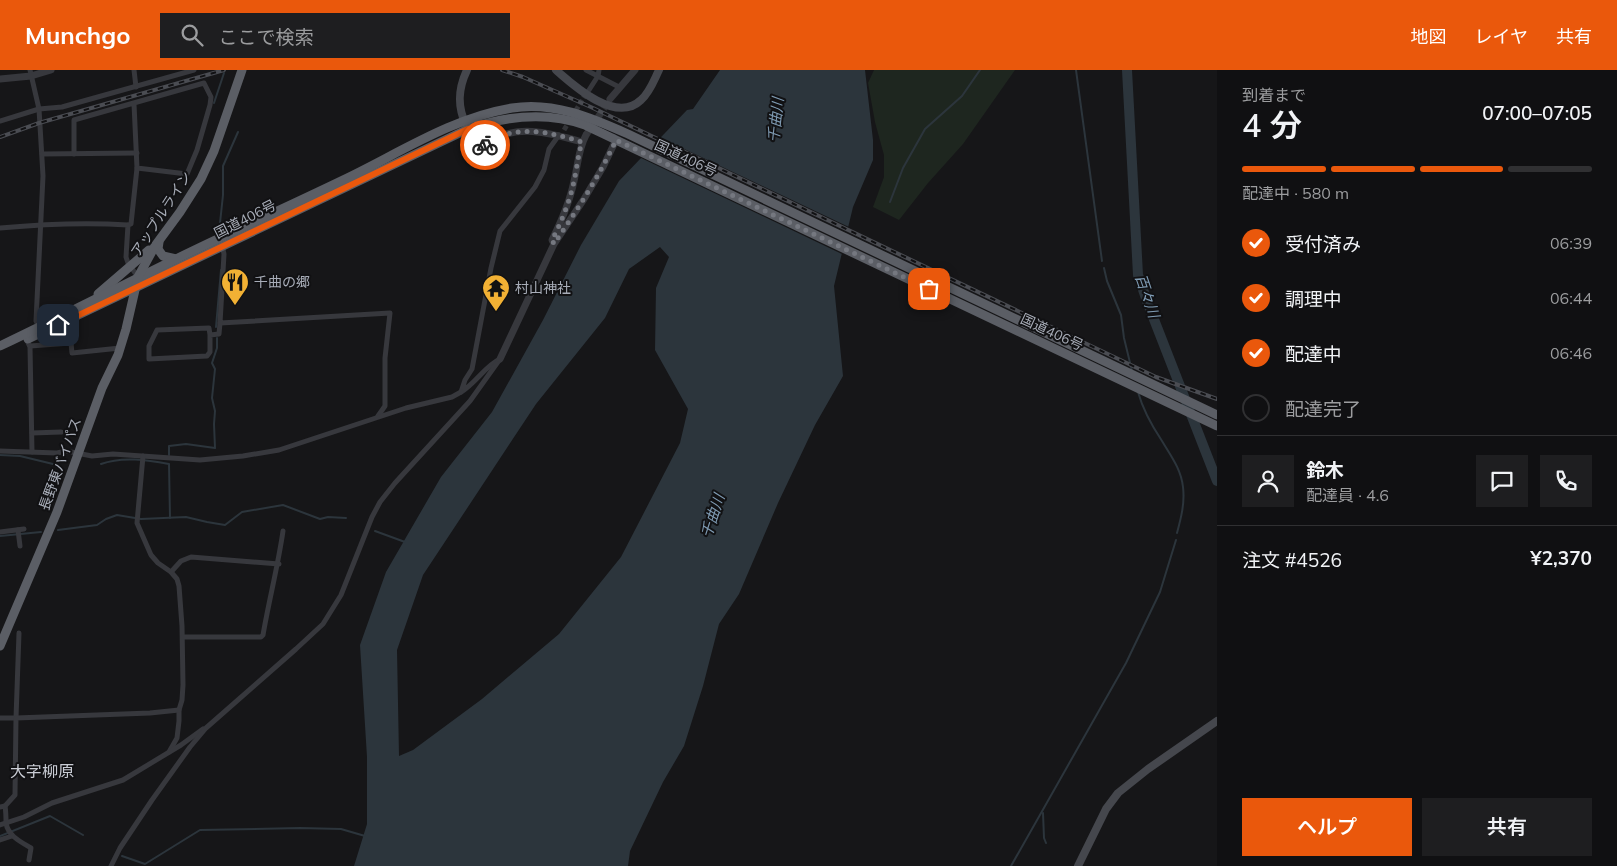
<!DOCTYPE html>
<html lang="ja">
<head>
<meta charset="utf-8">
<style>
  body { margin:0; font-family:Mulish,"Noto Sans JP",sans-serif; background:#1e1e20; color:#f1f3f6; height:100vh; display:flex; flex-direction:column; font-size:19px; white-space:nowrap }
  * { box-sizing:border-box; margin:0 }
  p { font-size:16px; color:#9c9d9f }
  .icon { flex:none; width:28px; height:28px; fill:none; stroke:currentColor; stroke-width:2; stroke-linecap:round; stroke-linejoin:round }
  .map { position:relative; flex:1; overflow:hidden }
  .sheet { display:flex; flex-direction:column; background:#101012; width:400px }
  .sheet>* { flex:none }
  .pin { position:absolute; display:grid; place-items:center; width:42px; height:42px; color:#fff; margin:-21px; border-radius:10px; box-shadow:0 2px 8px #0006 }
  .courier { position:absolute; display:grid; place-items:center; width:50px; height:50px; margin:-25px; border:4px solid #ea580c; border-radius:50%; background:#fff; color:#222; box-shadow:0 1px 6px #0007 }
  .summary em { font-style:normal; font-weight:600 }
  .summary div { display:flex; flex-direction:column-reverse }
  .summary { display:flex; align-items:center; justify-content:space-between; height:85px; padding:0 25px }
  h1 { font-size:32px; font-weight:600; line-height:38px }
  .bar { display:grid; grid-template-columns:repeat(4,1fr); gap:8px 5px; align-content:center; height:60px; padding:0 25px }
  .bar i { height:6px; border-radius:4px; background:#303032 }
  .bar .on { background:#ea580c }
  .bar p { grid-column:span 4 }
  .line { display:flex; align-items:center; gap:12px; padding:0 25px; border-top:1px solid #303032 }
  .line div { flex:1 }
  .round { display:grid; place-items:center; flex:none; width:52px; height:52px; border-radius:0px; background:#1e1e20 }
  ol { padding:0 25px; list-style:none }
  li { display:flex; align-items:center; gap:15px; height:55px }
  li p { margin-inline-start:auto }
  li .icon { padding:5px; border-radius:50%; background:#ea580c; color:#fff; stroke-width:4 }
  li:last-child { color:#9c9d9f }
  li i { width:28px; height:28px; border:2px solid #303032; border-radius:50% }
  .action { display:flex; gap:10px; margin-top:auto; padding:10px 25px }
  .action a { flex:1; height:58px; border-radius:0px; background:#ea580c; color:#fff; font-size:20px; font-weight:600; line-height:58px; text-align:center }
  .action a+a { background:#1e1e20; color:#f1f3f6 }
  header { display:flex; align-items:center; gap:30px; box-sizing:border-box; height:70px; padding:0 25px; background:#ea580c; color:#fff }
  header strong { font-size:24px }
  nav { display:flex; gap:28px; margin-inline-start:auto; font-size:18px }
  .search { width:350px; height:45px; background:#1e1e20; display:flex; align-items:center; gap:12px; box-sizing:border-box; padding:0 18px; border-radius:0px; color:#9c9d9f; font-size:19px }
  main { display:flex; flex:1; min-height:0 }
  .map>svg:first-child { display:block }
</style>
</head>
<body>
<header>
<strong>Munchgo</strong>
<div class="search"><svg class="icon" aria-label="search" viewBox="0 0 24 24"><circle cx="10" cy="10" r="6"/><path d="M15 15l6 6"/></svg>ここで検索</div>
<nav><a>地図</a><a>レイヤ</a><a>共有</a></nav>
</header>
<main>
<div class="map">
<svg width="1217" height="796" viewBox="0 0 1217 796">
  <rect width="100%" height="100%" fill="#161618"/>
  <polygon fill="#1e261f" points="874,0 1015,0 963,74 928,113 899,150 873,137 884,107 884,85 875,52 868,13"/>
  <path fill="#2c353c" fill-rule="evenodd" d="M 720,0 L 865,0 L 873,70 L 873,90 L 853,137 L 834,216 L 843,306 L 815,355 L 778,433 L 739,524 L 719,554 L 703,616 L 684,676 L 663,712 L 630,781 L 628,796 L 354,796 L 367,754 L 367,687 L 360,575 L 386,502 L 441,407 L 492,342 L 543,250 L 581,175 L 619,111 L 687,40 L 693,39 ZM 660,177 L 669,187 L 656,218 L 655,280 L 688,339 L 680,373 L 621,487 L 559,564 L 482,629 L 413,680 L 399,686 L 397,580 L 423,505 L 536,334 L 605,248 L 629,199 Z"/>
  <polygon fill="#161618" points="659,67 851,158 844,185 639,87"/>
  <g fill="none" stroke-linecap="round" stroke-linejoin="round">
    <g stroke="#2c353c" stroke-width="2">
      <polyline points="1076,0 1102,191"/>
      <polyline points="214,33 224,3"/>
      <polyline points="890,132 903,98 925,59 962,26 980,0"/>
      <polyline points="222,161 220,153 223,125 223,96 238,62"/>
      <polyline points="1104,198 1107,211 1121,245 1124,268 1132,301"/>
      <polyline points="216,257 221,200"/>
      <path d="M 1138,322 C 1143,340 1152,356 1162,371 C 1171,386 1181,399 1183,417 C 1185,433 1181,448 1177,463"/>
      <polyline points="0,385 20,386 53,394"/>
      <polyline points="169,385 169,376 186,374 215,378 214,354 215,341 212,328 215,299 212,293 217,278 217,268"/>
      <path d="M 101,394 C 122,386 148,390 169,394 L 170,448"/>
      <polyline points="58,460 97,455 106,449 117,445 141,449 186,447 207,452 225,455 242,442 283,435 320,449 328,447 346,448"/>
      <polyline points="375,461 405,472"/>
      <polyline points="0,466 41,462"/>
      <polyline points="1043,743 1044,768 1046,773"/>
      <polyline points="0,766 50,746 83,765"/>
      <polyline points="122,786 145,794 200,760 300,758 341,759 365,766"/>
      <polyline points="1011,796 1126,593 1160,522 1176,470"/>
    </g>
    <polyline stroke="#2c353c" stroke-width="10" points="1127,0 1138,205 1148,234 1217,411"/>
    <polyline stroke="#333438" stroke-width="5" stroke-dasharray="5 2.5" stroke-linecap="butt" points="564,60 587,22"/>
    <polyline stroke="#333438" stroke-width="7" stroke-dasharray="7 3.5" stroke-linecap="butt" points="586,65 609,31"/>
    <g stroke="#37383d" stroke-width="5">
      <polyline points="30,0 39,39 43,106 36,251 39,257"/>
      <polyline points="134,0 136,17"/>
      <polyline points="586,0 619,17"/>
      <polyline points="589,20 598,6 599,0"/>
      <polyline points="0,51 39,39 62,37 194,0"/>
      <polyline points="42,84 137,83"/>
      <polyline points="74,84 74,50 204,13 211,27 210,35 197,80 187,104 137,98 134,34"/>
      <polyline points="128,155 131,154 137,98"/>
      <path d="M 0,158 C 43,154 85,152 128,155 L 126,187 L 128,193 L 138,207"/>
      <polyline points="222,175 224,184 220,253 390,243 385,288 385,336 378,346"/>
      <polyline points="210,265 209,258 157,260 149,276 149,289 207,286 210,282 210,265 219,264 220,253"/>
      <polyline points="26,268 30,277 32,382"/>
      <polyline points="30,276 71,273 72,283 120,278"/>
      <path d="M 500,289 C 485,296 476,313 461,322 L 465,310 L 472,299 L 491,198 L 500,161 L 535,117 L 544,100 L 549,79 L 559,65"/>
      <polyline points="32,363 61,362"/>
      <polyline points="0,381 57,383 66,381 92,386 113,384 200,390 243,386 279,380 406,338 452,327 461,322"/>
      <polyline points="143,386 137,453 151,485 158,493 171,502 177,509 179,516 182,556 183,615 182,630 179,640 179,651 177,668 169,682"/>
      <polyline points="18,460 20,476"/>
      <polyline points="0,462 24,459"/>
      <polyline points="171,502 181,491 191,487 279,494"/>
      <path d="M 183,567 L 261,567 L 263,565 C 269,530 278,496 283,461"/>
      <polyline points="0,648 16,648 19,563"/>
      <path d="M 5,736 C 6,742 6,747 6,753 C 8,766 21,772 31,778 L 29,790"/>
      <polyline points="0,737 5,736 15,725 16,648 150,643 179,640"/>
      <polyline points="0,755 24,747 52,733 123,710 181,675 203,659"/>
      <polyline points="0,770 12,766"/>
      <polyline points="111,796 120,778 152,730 190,677 206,658 296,579 323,554 341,525 372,447 380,432 395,413 470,331 500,289"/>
    </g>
    <g stroke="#37383d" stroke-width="7">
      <polyline points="0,9 31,6 51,0"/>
      <polyline points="610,29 635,0"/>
      <path d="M 468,59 C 471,67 476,74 486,75 C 513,52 551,63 582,72"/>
      <path d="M 553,172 L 552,170 C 561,152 570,131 574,111 C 578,95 578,80 586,65"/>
      <polyline points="500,289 554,174 584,129 603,97 616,70"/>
    </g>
    <g stroke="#45474d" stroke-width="8">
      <path d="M 556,0 C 574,16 616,54 641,30 C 650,22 654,10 659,0"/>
      <path d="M 466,55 C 457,36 458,19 467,0"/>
      <polyline points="1078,796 1106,739 1118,723 1148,699 1217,651"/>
    </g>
    <g stroke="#5b5e65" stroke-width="9">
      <polyline points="159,172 158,179 163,186 176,189"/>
      <polyline points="98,224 149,180"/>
      <path d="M 28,269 L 468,59 C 506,46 546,41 585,55 C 595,60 606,65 616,70 L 1217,356"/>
      <path d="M 0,276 C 59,248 117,218 176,189 C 231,162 287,137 343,110 C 398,84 451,48 512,38 C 553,31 592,48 628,64 L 1217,345"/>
      <polyline points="0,576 57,442 102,318 118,285 126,259 138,207 155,176 180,142 201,109 214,81 242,0"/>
    </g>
    <g stroke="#4a4c52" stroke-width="4">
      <g id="rail">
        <polyline points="502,0 523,7 593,38 1156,307 1217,329"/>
        <polyline points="0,67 39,53 224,0"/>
      </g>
    </g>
    <use href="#rail" stroke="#111113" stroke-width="2" stroke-dasharray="5.5" stroke-linecap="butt"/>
  </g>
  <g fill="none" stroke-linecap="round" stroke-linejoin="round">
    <path stroke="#757880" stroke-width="5" stroke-dasharray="0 9" d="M 485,75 C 514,53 550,62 582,72 C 578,85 577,98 574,111 C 570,131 561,153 552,170 L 554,174 C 577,140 599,107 616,70 L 929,219"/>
    <path stroke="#ea580c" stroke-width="6" d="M 58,255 L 468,59 C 471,67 476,74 485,75"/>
  </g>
  <defs>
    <g id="restaurant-pin" transform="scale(1.4375)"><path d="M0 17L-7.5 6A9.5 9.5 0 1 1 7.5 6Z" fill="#f2b134" stroke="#111113"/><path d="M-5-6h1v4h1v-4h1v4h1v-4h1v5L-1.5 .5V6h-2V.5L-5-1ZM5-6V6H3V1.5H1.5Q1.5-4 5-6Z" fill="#111"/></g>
    <g id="temple-pin" transform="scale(1.4375)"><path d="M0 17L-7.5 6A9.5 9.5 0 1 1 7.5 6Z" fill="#f2b134" stroke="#111113"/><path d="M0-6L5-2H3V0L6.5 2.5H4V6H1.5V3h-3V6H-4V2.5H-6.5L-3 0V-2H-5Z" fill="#111"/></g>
  </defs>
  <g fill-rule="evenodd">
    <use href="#restaurant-pin" x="235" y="212"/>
    <use href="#temple-pin" x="496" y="218"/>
  </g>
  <g text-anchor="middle" stroke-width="4" stroke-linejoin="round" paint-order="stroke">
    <g font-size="14" fill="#a8adb8" stroke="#111113">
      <text transform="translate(686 88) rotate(25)" y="5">国道406号</text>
      <text transform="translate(161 144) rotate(-57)" y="5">アップルライン</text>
      <text transform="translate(245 149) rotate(-27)" y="5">国道406号</text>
      <text transform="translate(1052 262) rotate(25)" y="5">国道406号</text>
      <text transform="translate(60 394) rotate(-70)" y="5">長野東バイパス</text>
    </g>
    <g font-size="14" fill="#a8adb8" stroke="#111113" text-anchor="start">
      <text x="254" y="217">千曲の郷</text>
      <text x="515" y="223">村山神社</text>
    </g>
    <g font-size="15" font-style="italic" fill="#7f9bb3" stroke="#111113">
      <text transform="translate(776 50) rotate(-84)" y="5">千曲川</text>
      <text transform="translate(1147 226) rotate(71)" y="5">百々川</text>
      <text transform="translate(713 446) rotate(-72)" y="5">千曲川</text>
    </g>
    <g font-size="16" fill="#c9ccd4" stroke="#111113">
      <text x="42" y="707">大字柳原</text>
    </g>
  </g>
</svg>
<div class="pin" style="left:929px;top:219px;background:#ea580c"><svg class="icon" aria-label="bag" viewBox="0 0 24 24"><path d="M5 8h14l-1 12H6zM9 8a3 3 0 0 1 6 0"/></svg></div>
<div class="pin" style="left:58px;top:255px;background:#1f2937"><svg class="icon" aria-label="home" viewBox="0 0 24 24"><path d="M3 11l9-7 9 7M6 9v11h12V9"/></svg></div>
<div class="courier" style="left:485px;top:75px"><svg class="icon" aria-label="bike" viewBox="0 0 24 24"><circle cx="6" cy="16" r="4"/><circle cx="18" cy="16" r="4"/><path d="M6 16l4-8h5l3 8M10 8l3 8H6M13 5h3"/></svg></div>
</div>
<section class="sheet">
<div class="summary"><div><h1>4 分</h1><p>到着まで</p></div><em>07:00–07:05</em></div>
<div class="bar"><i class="on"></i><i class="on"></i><i class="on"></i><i></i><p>配達中 · 580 m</p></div>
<ol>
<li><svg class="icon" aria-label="check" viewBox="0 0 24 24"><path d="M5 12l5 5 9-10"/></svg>受付済み<p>06:39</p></li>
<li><svg class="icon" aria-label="check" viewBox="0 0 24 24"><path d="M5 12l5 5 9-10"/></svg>調理中<p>06:44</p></li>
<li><svg class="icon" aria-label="check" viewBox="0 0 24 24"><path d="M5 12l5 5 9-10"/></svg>配達中<p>06:46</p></li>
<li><i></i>配達完了</li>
</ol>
<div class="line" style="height:90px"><a class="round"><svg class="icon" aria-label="person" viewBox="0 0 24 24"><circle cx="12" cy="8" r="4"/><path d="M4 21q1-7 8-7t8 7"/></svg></a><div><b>鈴木</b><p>配達員 · 4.6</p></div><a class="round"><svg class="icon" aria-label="chat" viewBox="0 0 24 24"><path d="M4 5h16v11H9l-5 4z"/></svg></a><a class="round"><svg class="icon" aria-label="phone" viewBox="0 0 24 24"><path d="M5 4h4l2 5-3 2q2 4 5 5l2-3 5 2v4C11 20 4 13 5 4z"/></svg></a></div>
<div class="line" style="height:65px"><div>注文 #4526</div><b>¥2,370</b></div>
<div class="action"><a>ヘルプ</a><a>共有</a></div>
</section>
</main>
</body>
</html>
